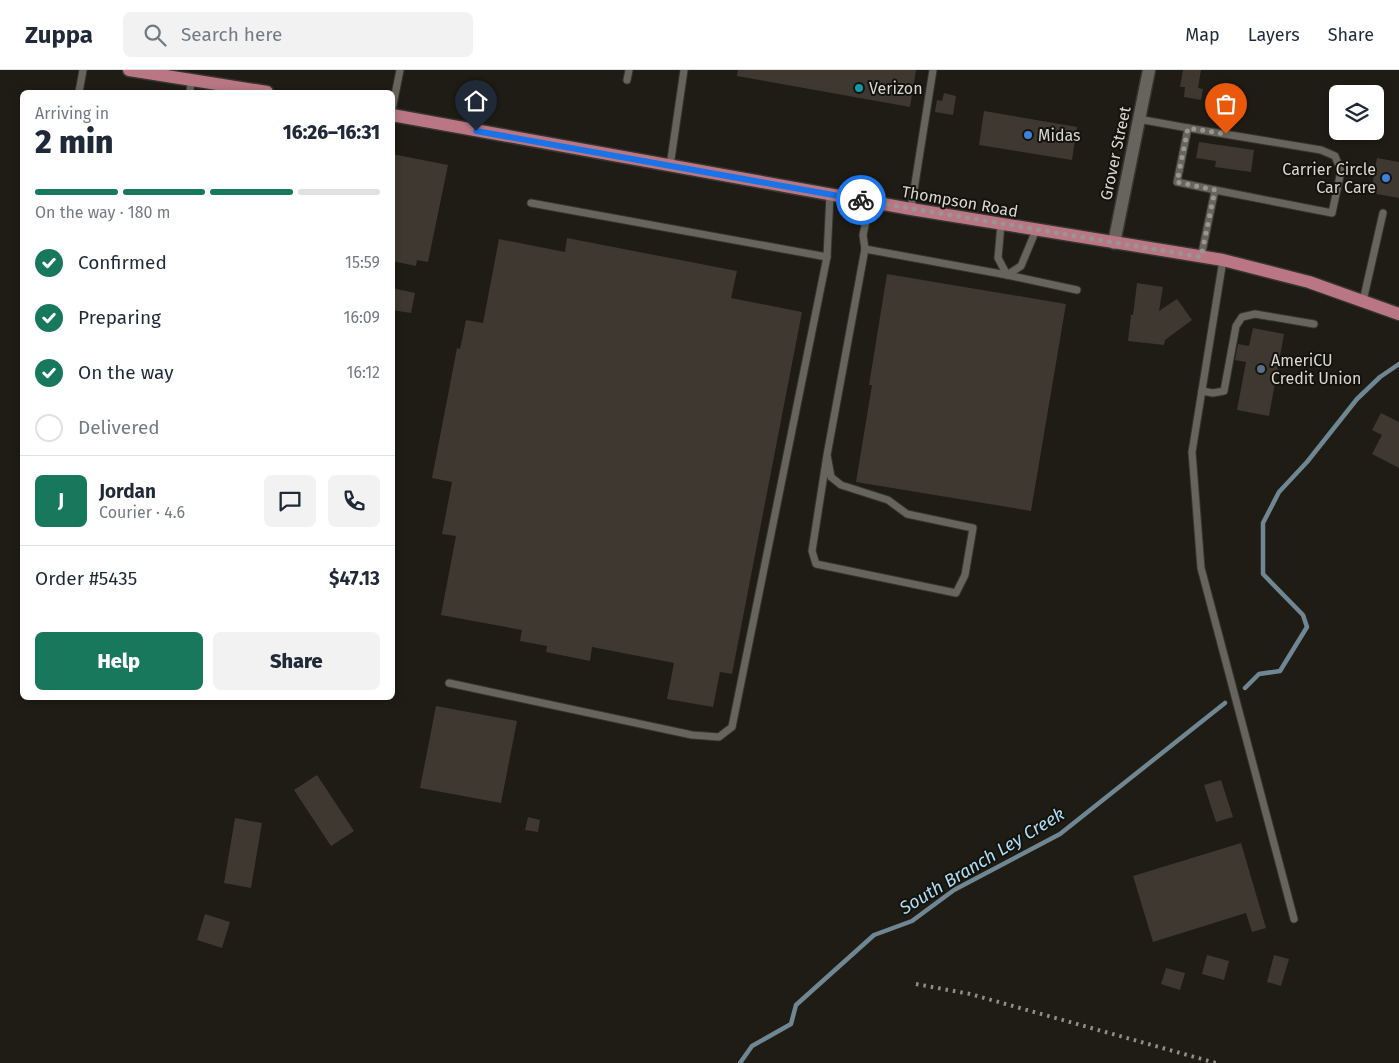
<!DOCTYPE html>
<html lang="en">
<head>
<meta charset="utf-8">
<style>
  body { margin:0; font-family:"Fira Sans",sans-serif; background:#f2f2f3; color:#1f2937; height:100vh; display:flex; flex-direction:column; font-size:19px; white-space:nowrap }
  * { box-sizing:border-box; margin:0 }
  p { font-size:16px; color:#747a83 }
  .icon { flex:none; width:28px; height:28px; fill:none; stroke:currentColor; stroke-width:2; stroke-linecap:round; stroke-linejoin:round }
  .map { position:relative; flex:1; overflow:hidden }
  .side { position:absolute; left:20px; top:20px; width:375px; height:610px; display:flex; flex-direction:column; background:#fff; border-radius:8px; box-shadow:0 2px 8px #0003 }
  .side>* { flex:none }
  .controls { position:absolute; left:1329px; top:15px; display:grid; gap:10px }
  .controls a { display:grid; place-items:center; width:55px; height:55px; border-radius:8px; background:#fff; box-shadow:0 2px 8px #0003; font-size:25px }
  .pin { position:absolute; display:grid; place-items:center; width:42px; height:42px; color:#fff; margin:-51px -21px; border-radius:50% 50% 50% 0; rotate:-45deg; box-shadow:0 0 5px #0007 }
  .pin .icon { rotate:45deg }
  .courier { position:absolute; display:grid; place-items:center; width:50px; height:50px; margin:-25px; border:4px solid #1a73e8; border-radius:50%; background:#fff; color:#222; box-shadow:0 1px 6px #0007 }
  .summary em { font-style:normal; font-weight:800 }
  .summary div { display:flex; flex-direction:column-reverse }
  .summary { display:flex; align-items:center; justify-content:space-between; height:85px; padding:0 15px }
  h1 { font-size:32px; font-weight:800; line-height:38px }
  .bar { display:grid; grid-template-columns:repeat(4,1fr); gap:8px 5px; align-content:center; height:60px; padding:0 15px }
  .bar i { height:6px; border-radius:4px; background:#e0e1e3 }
  .bar .current { background:#17785c }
  .bar p { grid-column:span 4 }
  .line { display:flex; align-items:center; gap:12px; padding:0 15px; border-top:1px solid #e0e1e3 }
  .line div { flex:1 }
  .round { display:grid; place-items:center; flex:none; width:52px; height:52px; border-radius:8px; background:#f2f2f3 }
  ol { padding:0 15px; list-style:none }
  li { display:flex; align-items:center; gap:15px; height:55px }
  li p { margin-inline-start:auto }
  li .icon { padding:5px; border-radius:50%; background:#17785c; color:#fff; stroke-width:4 }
  li:last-child { color:#747a83 }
  li i { width:28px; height:28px; border:2px solid #e0e1e3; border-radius:50% }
  .action { display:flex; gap:10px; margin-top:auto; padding:10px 15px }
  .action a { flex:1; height:58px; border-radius:8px; background:#17785c; color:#fff; font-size:20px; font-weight:800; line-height:58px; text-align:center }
  .action a+a { background:#f2f2f3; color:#1f2937 }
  header { display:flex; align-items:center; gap:30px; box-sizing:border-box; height:70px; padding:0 25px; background:#fff; border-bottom:1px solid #e0e1e3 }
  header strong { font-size:24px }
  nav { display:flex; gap:28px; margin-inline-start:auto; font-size:18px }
  .search { width:350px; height:45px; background:#f2f2f3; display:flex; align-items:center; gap:12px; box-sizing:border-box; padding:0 18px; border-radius:8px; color:#747a83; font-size:19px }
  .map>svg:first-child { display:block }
</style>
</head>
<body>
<header>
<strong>Zuppa</strong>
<div class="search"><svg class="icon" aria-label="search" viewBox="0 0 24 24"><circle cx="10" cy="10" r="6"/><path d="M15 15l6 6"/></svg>Search here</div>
<nav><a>Map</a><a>Layers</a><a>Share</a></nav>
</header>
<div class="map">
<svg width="1399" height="993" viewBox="0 0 1399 993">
  <rect width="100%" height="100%" fill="#1e1c14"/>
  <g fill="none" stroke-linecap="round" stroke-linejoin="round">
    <g stroke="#708693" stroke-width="4.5">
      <polyline points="1245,618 1259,604 1280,601 1307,557 1303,545 1263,504 1263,453 1279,422 1307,392 1357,329 1380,307 1399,294"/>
      <polyline points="740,993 752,976 791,954 796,935 874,865 912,851 954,820 1060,764 1225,633"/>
    </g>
  </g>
  <g fill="#3e3830">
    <polygon points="738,0 916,0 910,37 737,6"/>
    <polygon points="1183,0 1201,0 1198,18 1203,19 1201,30 1184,27 1185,17 1180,17"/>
    <polygon points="944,23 956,26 953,45 935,42 937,30 942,31"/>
    <polygon points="984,41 1077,57 1072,90 979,75"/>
    <polygon points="1199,72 1254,80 1251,102 1215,97 1216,91 1196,88"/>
    <polygon points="392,84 448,95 428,192 417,190 416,196 392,191"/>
    <polygon points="1377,88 1399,92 1399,128 1371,123"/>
    <polygon points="567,168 737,201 731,228 802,242 732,604 720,602 713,637 667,629 674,593 592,577 590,591 546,582 547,576 520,571 522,560 441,545 456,466 442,464 452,412 432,408 457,278 460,279 466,250 483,253 499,169 565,182"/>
    <polygon points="887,204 1066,234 1031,441 856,412 872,315 869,315"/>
    <polygon points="1137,213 1163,217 1159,241 1177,229 1192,250 1165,270 1164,275 1128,271 1131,245 1133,245"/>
    <polygon points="392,218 415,223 411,243 392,240"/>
    <polygon points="1253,258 1284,264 1269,346 1237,340 1246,292 1235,290 1238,274 1249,276"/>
    <polygon points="1381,343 1399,352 1399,398 1372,384 1382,365 1372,360"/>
    <polygon points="436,636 517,651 501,733 420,718"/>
    <polygon points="317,705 354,761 331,776 294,720"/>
    <polygon points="1221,710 1233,747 1216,752 1204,715"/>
    <polygon points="528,747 540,750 538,762 525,760"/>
    <polygon points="235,748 262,753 251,818 224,813"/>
    <polygon points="1241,773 1266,858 1252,862 1246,843 1153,872 1133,806"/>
    <polygon points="205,844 230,852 222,878 197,870"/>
    <polygon points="1207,885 1229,891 1224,910 1202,904"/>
    <polygon points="1274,885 1289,889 1281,916 1267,912"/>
    <polygon points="1166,898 1185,903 1180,920 1161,914"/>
  </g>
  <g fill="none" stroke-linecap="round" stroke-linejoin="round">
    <g stroke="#363530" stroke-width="9">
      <g id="service">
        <polyline points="627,10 629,0"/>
        <polyline points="79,22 83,0"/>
        <polyline points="190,22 191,9"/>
        <polyline points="392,40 400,0"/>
        <polyline points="1138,49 1188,58 1177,112 1215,120 1201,187"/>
        <polyline points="1188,58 1321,80 1335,86 1341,101 1332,143 1215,120"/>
        <polyline points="670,96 684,0"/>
        <polyline points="531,133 827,187"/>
        <polyline points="911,139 933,0"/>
        <polyline points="1001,154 998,188 1007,205 1021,196 1036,160"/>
        <polyline points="865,179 1007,205 1077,220"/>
        <polyline points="1223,190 1192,382 1201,498 1294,849"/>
        <polyline points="1363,231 1383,143"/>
        <polyline points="1202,321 1213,323 1224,321 1236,256 1242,247 1255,244 1314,254"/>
        <polyline points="827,385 812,481 816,494 956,523 965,505 973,458 907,444 888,430 841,415 831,407 827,385 865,179 863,165 870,131"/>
        <polyline points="449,613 692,665 719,667 732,657 827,187 830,125"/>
      </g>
    </g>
    <g stroke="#363530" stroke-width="15">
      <polyline id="minor" points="1114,173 1149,0"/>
    </g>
    <g stroke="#363530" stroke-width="15">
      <g id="primary">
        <polyline points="129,0 267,22"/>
        <polyline points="392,45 911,139 1223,190 1309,212 1399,244"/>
      </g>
    </g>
    <use href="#service" stroke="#67655b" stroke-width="7"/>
    <use href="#minor" stroke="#67655b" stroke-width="12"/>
    <use href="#primary" stroke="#ba7783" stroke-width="12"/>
    <polyline stroke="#908f88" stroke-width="4" stroke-dasharray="2.5 5" stroke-linecap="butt" points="916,914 970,924 1216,993"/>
  </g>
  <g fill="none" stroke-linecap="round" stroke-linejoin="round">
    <polyline stroke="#97968f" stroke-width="5" stroke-dasharray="0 9" points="861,130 1201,187 1215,120 1177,112 1188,58 1226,64"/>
    <polyline stroke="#1a73e8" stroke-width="6" points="476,61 861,130"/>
  </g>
  <circle fill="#0f9aa8" stroke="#14130b" stroke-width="2" cx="859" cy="18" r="5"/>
  <g fill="#3f7fe0" stroke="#14130b" stroke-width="2">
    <circle cx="1028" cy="65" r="5"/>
    <circle cx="1386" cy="108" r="5"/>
  </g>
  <circle fill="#5c6f8a" stroke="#14130b" stroke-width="2" cx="1261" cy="299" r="5"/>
  <g text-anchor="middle" stroke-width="4" stroke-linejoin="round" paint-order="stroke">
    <g font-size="16" fill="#d8d7d1" stroke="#14130b" text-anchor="start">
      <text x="869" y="24">Verizon</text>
      <text x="1038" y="71">Midas</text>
      <text x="1376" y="105" text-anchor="end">Carrier Circle<tspan x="1376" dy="18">Car Care</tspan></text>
      <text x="1271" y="296">AmeriCU<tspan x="1271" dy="18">Credit Union</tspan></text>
    </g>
    <g font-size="16" fill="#d8d7d1" stroke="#14130b">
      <text transform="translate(1115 83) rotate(-78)" y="6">Grover Street</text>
      <text transform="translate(960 131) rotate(10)" y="6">Thompson Road</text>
    </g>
    <g font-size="18" font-style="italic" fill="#aeddfa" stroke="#14130b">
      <text transform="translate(982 791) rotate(-31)" y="6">South Branch Ley Creek</text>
    </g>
  </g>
</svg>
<div class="controls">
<a><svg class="icon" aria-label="layers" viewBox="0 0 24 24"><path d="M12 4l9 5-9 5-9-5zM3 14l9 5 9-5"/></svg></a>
</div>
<div class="pin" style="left:1226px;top:64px;background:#ea580c"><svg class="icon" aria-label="bag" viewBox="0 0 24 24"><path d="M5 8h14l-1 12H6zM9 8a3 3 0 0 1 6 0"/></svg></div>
<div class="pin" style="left:476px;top:61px;background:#1f2937"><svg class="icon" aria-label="home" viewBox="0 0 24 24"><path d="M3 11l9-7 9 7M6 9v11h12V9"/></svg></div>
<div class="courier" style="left:861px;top:130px"><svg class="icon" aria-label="bike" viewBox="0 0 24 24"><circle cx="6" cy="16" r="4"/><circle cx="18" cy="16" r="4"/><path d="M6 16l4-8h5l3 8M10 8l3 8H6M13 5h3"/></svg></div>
<section class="side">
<div class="summary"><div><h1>2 min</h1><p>Arriving in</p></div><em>16:26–16:31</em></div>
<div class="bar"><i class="current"></i><i class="current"></i><i class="current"></i><i></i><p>On the way · 180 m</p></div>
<ol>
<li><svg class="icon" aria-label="check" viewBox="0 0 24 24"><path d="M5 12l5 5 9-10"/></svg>Confirmed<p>15:59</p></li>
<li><svg class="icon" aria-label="check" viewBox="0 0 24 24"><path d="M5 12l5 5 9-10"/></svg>Preparing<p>16:09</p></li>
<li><svg class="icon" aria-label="check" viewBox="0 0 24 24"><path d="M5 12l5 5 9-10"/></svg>On the way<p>16:12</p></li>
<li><i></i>Delivered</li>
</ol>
<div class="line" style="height:90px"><b class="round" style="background:#17785c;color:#fff">J</b><div><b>Jordan</b><p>Courier · 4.6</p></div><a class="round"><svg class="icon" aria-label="chat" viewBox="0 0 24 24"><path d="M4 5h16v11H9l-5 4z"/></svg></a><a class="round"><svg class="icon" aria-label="phone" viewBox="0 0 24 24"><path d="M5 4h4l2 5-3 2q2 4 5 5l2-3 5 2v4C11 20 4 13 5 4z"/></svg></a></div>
<div class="line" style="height:65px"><div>Order #5435</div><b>$47.13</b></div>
<div class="action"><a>Help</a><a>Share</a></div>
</section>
</div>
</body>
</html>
